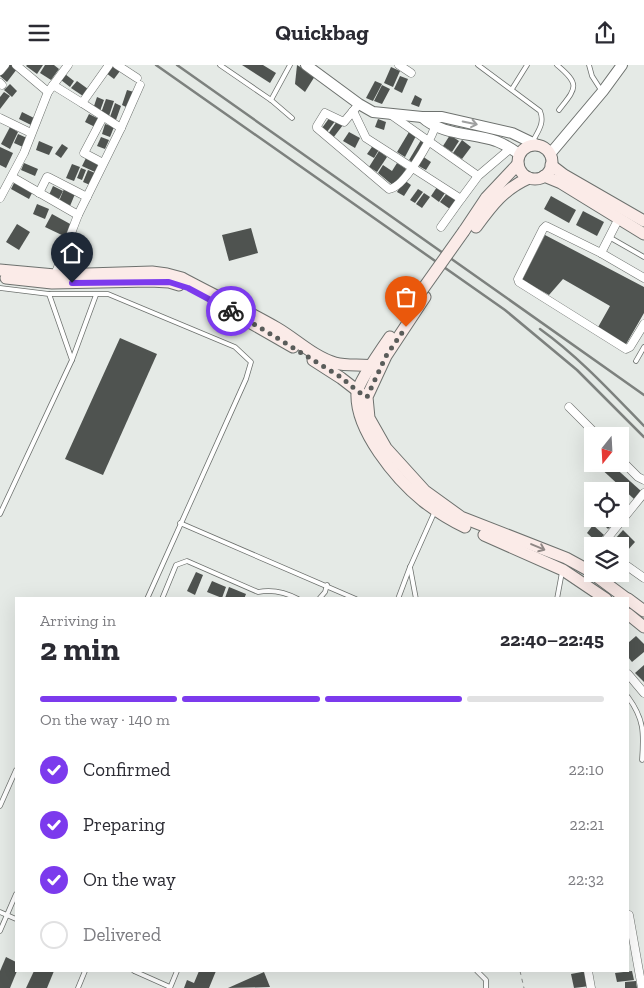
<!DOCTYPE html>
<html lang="en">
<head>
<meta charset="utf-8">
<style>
  body { margin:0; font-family:"Zilla Slab",serif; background:#f2f2f3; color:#2b2b33; height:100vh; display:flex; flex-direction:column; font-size:19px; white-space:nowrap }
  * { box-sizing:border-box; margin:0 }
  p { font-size:16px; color:#7c7c81 }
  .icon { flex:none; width:28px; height:28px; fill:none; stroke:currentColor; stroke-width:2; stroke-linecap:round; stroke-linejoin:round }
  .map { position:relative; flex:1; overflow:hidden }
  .drawer { position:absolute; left:15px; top:532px; width:614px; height:375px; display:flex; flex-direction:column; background:#fff; border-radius:0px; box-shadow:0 5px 20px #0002 }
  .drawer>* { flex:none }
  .needle { width:32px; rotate:198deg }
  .buttons { position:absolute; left:584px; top:362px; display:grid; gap:10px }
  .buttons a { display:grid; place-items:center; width:45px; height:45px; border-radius:0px; background:#fff; box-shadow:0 5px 20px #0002; font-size:25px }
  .pin { position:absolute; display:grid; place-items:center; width:42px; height:42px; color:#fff; margin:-51px -21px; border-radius:50% 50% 50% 0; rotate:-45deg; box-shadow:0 0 5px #0007 }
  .pin .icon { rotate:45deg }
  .courier { position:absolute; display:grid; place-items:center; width:50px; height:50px; margin:-25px; border:4px solid #7c3aed; border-radius:50%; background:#fff; color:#222; box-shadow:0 1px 6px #0007 }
  .head em { font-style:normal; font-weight:800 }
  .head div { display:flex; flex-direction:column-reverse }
  .head { display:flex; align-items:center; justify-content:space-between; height:85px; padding:0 25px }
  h1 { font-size:32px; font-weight:800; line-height:38px }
  .bar { display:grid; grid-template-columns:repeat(4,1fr); gap:8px 5px; align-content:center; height:60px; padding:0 25px }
  .bar i { height:6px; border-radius:4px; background:#e1e1e2 }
  .bar .active { background:#7c3aed }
  .bar p { grid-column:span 4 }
  ol { padding:0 25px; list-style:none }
  li { display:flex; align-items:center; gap:15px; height:55px }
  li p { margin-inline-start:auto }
  li .icon { padding:5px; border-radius:50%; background:#7c3aed; color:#fff; stroke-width:4 }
  li:last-child { color:#7c7c81 }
  li i { width:28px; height:28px; border:2px solid #e1e1e2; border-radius:50% }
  header { display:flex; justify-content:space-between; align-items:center; height:65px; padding:0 25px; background:#fff; font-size:22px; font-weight:800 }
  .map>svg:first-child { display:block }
</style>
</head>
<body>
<header><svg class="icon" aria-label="menu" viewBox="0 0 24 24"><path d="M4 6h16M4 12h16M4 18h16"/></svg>Quickbag<svg class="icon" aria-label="share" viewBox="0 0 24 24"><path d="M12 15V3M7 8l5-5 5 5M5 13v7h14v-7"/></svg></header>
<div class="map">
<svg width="644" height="923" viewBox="0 0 644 923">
  <rect width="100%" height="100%" fill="#e5eae6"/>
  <g fill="#4f5350">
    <polygon points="7,0 12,0 17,4 7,17 0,11"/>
    <polygon points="27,0 43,0 37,9 26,1"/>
    <polygon points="45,0 54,0 59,4 51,15 40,8"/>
    <polygon points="112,0 120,6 114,14 106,8"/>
    <polygon points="242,0 263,0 276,8 270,18"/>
    <polygon points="297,0 315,11 305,27 295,19"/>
    <polygon points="391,2 400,6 393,22 384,18"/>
    <polygon points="65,9 74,16 70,22 61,15"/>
    <polygon points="400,11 408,14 402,28 394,24"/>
    <polygon points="77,16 88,24 83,31 71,23"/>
    <polygon points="375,16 382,19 373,36 366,33"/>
    <polygon points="10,19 17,26 12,32 4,25"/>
    <polygon points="382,20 390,24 382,39 374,36"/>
    <polygon points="127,25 134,27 128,43 122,40"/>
    <polygon points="4,27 10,31 0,44 0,32"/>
    <polygon points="415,30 422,34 419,42 411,39"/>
    <polygon points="97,32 104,35 100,46 93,44"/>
    <polygon points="106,34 114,36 109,51 101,48"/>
    <polygon points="115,38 121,41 116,55 110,52"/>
    <polygon points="22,47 34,53 31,60 19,54"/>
    <polygon points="89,49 99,54 95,62 85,57"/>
    <polygon points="330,52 336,55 327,67 322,63"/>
    <polygon points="378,54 386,57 384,65 375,62"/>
    <polygon points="337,56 343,60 333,73 328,69"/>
    <polygon points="105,59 114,62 110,72 102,69"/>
    <polygon points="10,62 18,67 10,84 1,79"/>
    <polygon points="349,67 360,73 355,83 343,76"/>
    <polygon points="409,67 416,71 405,92 397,87"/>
    <polygon points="18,69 27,73 23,82 14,78"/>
    <polygon points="450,70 459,76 452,87 443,81"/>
    <polygon points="101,72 109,75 105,84 97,81"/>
    <polygon points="421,75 426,78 414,98 409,95"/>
    <polygon points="462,75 471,82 462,94 453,88"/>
    <polygon points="39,76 53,82 49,90 36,85"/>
    <polygon points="62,79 68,83 61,93 55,89"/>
    <polygon points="374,79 380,83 374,93 367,89"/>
    <polygon points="0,82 13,88 6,103 0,100"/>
    <polygon points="379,86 387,92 377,107 369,102"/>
    <polygon points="422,91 431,97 426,105 417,100"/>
    <polygon points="86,93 99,98 95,107 82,101"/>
    <polygon points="24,98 38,104 35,111 21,105"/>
    <polygon points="397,98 406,104 395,122 378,108 383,100 392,106"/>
    <polygon points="72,99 80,102 74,116 66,113"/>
    <polygon points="81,103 86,105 82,115 77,113"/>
    <polygon points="88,105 95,108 90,120 83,117"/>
    <polygon points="404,115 411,120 404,131 397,127"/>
    <polygon points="15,116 33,126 29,134 11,124"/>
    <polygon points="53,121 63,126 59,134 49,130"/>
    <polygon points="437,122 445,128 439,137 431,131"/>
    <polygon points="64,124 75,129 70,141 59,136"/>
    <polygon points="418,124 423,127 415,138 410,135"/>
    <polygon points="424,128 430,132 422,143 416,139"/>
    <polygon points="447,128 456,135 450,144 440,137"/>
    <polygon points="551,131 576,145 569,158 544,144"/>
    <polygon points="37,139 49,144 45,154 33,149"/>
    <polygon points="583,146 604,157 597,171 576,160"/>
    <polygon points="52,149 72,160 66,172 45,162"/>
    <polygon points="17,159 30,167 19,185 6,177"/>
    <polygon points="251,163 258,188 229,196 222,170"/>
    <polygon points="545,170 644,222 644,248 625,281 597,264 610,241 563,214 549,230 522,215"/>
    <polygon points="120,273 157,289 103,410 65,394"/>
    <polygon points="600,399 611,399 641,426 634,434 598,401"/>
    <polygon points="604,454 609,454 614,458 608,464 601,457"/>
    <polygon points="593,460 604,470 597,477 587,468"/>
    <polygon points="623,465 635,477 627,486 615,474"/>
    <polygon points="196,507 203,510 195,530 187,526"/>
    <polygon points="212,516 226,522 222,533 207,527"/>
    <polygon points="229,522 246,529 244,534 225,533"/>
    <polygon points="636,571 644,579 644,587 632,597 628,592 628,578"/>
    <polygon points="644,600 644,617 635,608"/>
    <polygon points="6,892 16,897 17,906 10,923 0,923 0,906"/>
    <polygon points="34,906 54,906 47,923 26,923"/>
    <polygon points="199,906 216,906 209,923 184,923 187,915 194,918"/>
    <polygon points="587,906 590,921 574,923 571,909"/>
    <polygon points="632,906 634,915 617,917 615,908"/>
    <polygon points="264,907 270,922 228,923"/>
    <polygon points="636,916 637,923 625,923 625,917"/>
  </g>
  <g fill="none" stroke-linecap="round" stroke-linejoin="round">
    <g stroke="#6d716e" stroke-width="5.5">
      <g id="service">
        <polyline points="220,0 271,35 292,53"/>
        <path d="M 478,0 L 540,46 C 545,58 538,66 533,76"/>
        <path d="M 557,0 C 581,20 576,23 559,45"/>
        <polyline points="589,0 592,11 601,25"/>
        <polyline points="512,24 527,0"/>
        <polyline points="271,35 290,0"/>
        <polyline points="609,172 644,192"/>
        <polyline points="0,223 49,229 108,229 235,282 251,297 246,314 147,534"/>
        <polyline points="49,229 72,295"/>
        <polyline points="636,296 644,282"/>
        <polyline points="0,449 72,295 96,230"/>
        <polyline points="180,458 356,534"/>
        <polyline points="410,502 416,534"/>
        <path d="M 162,534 L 176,500 L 187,496 L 258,527 C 273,524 285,527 298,534"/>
        <polyline points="319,534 325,527 327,520"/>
        <polyline points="398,534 410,502 435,446"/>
        <polyline points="557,534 562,507"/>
        <path d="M 628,632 C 644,654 644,667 642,695"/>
        <polyline points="0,741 16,705"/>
        <polyline points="0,847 16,854"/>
        <polyline points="0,866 16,829"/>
        <polyline points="134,906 170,922"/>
        <polyline points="477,906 486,915 486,923"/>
        <polyline points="78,923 85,906"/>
        <polyline points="170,923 177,906"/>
      </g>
    </g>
    <g stroke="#6d716e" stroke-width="9">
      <g id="minor">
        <polyline points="16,0 48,27"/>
        <polyline points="109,0 82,38 121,63"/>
        <polyline points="117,0 137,13"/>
        <polyline points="399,0 411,8"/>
        <polyline points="0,6 5,0"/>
        <polyline points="0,18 2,20"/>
        <polyline points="53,20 82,38"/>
        <path d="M 359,39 L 344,57 L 325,48 L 317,61 L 317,63 L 389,124 C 404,123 430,76 435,62"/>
        <polyline points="353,46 366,73 461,134 478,111 511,83"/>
        <polyline points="390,49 478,111"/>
        <polyline points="103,52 84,88 103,98"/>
        <polyline points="0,53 31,68"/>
        <polyline points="12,112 78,150"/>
        <polyline points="39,128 47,112 48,112 87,132"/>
        <polyline points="0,133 24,88 48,27 68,0"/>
        <polyline points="441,162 461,134"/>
        <polyline points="601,188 619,153"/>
        <polyline points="55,210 78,150 121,63 140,20"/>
        <polyline points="644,213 601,188 546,161 543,164 518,214 519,217 626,284 630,282 644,259"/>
        <polyline points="569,342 598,371"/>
        <polyline points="620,394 638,412 644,415"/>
        <polyline points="601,481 644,428"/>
        <polyline points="620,496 644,513"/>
        <polyline points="628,609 644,628"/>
        <polyline points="629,850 642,923"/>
        <polyline points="588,906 591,923"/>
      </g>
    </g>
    <g stroke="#6d716e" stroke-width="12">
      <g id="tertiary">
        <polyline points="306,0 359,39 373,47 422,52 442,52 512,68 537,80"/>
        <path d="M 422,52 C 441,70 472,68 496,76 C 504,79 512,84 519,89"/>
        <polyline points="550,89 603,26 622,0"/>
      </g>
    </g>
    <g stroke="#6d716e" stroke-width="13">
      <g id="secondary">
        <circle cx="535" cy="97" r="17"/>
        <polyline points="551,100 564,110 644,156"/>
        <polyline points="544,111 561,118 644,169"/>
        <path d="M 476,162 C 492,140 504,124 529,113"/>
        <polyline points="464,166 486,133 518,99"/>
        <path d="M 0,205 L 55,210 L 152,207 L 167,209 L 182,213 C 213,230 246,245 277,263 C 296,274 314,292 335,298 C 349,302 364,298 377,302"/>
        <polyline points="6,213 52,218 150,216 169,217 179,220"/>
        <polyline points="425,232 386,291 367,332 369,353 386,383 425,426 461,452 566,493 588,505 627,534"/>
        <polyline points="251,258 293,282"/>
        <path d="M 390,272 C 383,282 358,318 357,328 C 355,365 396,414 423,436 C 436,446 450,455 465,462"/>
        <polyline points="313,295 341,313 363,330"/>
        <polyline points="484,470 563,505 606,534"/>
        <polyline points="628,534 644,546"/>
        <polyline points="628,549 644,562"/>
      </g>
    </g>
    <polyline stroke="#8a8d8b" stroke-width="1" stroke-dasharray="4 4" stroke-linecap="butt" points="520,906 524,923"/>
    <use href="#service" stroke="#fff" stroke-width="4"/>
    <use href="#minor" stroke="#fff" stroke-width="8"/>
    <use href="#tertiary" stroke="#fff" stroke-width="10"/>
    <use href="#secondary" stroke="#fbebe8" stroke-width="11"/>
    <g stroke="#7d817e" stroke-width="2.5">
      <polyline points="156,0 505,245 577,305 644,372"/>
      <polyline points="177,0 644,330"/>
      <path d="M 540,264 C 579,292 611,327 644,361"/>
    </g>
    <g stroke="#6d716e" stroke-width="13" stroke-linecap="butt">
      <polyline id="secondary-bridge" points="420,228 464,166"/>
    </g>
    <use href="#secondary-bridge" stroke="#fbebe8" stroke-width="11"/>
  </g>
  <defs><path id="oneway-shaft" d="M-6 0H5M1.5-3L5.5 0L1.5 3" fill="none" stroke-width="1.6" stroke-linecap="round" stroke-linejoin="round" transform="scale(1.25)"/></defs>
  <use stroke="#9e9f9f" href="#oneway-shaft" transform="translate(470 58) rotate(12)"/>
  <use stroke="#908886" href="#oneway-shaft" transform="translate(538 482) rotate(23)"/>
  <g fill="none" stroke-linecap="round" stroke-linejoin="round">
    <path stroke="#595c5a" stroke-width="5" stroke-dasharray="0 9" d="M 231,246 C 267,266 301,288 336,309 C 347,316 355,326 367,332 L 386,291 L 406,262"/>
    <polyline stroke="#7c3aed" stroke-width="6" points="72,218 169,217 188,223 231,246"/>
  </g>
</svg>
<div class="buttons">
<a><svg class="needle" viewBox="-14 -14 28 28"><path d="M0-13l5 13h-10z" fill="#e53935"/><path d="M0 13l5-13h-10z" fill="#7c7c81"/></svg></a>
<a><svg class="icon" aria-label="locate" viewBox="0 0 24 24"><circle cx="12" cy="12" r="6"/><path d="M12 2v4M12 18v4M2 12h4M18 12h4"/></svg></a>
<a><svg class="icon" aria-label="layers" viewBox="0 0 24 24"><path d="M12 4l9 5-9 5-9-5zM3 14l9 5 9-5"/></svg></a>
</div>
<div class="pin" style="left:406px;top:262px;background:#ea580c"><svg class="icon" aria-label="bag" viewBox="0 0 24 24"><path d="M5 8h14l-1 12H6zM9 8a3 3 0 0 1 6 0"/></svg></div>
<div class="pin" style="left:72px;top:218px;background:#1f2937"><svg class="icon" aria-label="home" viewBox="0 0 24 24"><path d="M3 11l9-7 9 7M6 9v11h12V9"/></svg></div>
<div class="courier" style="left:231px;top:246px"><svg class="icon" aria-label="bike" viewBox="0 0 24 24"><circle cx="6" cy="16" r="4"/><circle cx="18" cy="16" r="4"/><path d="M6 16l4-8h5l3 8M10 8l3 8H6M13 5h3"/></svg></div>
<section class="drawer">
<div class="head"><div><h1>2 min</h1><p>Arriving in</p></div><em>22:40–22:45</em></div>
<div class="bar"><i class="active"></i><i class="active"></i><i class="active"></i><i></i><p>On the way · 140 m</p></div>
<ol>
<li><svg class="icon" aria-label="check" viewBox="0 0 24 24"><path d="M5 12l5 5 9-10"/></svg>Confirmed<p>22:10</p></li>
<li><svg class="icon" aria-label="check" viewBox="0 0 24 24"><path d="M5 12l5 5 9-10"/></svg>Preparing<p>22:21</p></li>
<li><svg class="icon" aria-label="check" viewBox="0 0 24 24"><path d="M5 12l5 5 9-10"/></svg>On the way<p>22:32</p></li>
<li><i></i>Delivered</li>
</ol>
</section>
</div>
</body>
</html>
